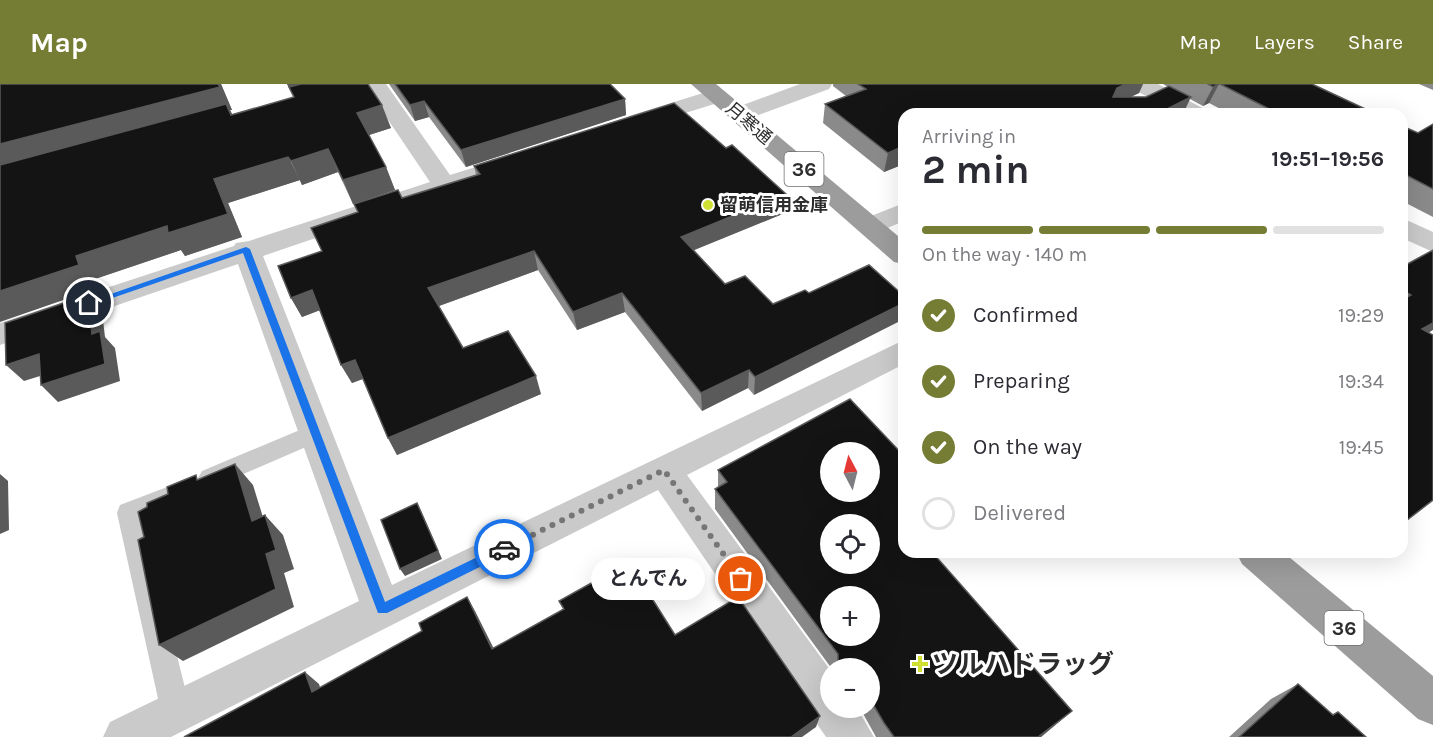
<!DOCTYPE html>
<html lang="en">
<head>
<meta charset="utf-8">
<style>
  body { margin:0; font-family:Karla,"Noto Sans JP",sans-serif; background:#f2f2f3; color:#2b2b33; height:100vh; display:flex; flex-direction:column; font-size:22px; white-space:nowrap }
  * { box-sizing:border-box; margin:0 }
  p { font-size:20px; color:#7c7c81 }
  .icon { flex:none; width:33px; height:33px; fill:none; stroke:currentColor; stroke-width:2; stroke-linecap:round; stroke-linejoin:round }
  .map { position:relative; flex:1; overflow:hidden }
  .side { position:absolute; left:898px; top:24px; width:510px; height:450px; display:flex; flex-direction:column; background:#fff; border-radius:18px; box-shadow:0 6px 24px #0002 }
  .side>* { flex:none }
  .needle { width:39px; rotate:353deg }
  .buttons { position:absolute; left:820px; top:358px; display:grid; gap:12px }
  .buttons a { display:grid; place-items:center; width:60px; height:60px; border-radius:50%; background:#fff; box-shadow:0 6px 24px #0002; font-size:30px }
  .pin { position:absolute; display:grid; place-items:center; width:51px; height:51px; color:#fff; margin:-26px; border:3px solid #fff; border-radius:50%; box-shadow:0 2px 6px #0007 }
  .courier { position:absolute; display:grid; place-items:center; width:60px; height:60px; margin:-30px; border:4px solid #1a73e8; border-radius:50%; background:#fff; color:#222; box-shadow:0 2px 8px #0007 }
  .bubble { position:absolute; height:42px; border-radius:21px; background:#fff; box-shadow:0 6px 24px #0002; font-size:20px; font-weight:700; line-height:42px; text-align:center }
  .headline em { font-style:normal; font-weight:700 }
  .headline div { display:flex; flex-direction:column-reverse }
  .headline { display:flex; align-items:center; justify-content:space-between; height:102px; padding:0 24px }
  h1 { font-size:39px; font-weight:700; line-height:45px }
  .bar { display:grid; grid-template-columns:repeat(4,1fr); gap:9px 6px; align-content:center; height:72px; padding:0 24px }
  .bar i { height:8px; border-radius:4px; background:#e1e1e2 }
  .bar .active { background:#757c33 }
  .bar p { grid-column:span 4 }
  ol { padding:0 24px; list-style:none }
  li { display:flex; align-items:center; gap:18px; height:66px }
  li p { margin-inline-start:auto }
  li .icon { padding:6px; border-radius:50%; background:#757c33; color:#fff; stroke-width:4 }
  li:last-child { color:#7c7c81 }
  li i { width:33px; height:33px; border:3px solid #e1e1e2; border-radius:50% }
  header { display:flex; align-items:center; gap:36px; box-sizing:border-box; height:84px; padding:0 30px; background:#757c33; color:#fff }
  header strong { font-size:28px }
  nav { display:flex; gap:33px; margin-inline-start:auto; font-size:21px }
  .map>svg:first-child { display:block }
</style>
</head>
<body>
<header>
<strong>Map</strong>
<nav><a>Map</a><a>Layers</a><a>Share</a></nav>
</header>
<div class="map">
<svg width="1433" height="653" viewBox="0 0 1433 653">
  <rect width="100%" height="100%" fill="#fff"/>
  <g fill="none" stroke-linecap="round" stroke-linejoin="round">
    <g fill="#cacaca" fill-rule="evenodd">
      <polygon points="314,340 322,342 326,349 322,356 218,401 210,404 202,401 198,394 202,387"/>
      <polygon points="175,400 184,403 187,410 184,417 143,435 191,628 186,638 176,643 166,638 161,628 117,429 120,421"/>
    </g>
    <g fill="#cacaca" fill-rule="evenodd">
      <polygon points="364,0 386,0 450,91 520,69 529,71 532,76 529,81 263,172 392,501 904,256 904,280 687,391 831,587 831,624 857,624 874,653 826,653 658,406 171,653 103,653 110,638 359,517 238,180 0,261 0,239 234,162 236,159 249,157 430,98"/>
      <polygon points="800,0 832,0 829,5 748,35 732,35 728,30 732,25"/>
      <polygon points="1130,0 1158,0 1204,25 1208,30 1179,30 1133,5"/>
      <polygon points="716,5 724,7 727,12 724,17 637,44 629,42 625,37 629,32"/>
      <polygon points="904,119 904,137 871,151 861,148 858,142 861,136"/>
      <polygon points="1402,134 1433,148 1433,168 1402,154"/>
    </g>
    <g fill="#9c9c9c" fill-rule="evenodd">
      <polygon points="691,0 716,0 904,157 904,180 894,178"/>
      <polygon points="1236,468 1283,468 1433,592 1433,641 1418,635 1242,480"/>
    </g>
  </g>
  <g fill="#8a8a8a">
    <polygon points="0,0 221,0 232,26 230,26 232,31 294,13 287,0 368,0 391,44 369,51 386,83 395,106 353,120 338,88 302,101 300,96 228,119 242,153 185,172 181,166 95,195 98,204"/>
    <polygon points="389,0 610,0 625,15 626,31 466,83 429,33 415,37"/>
    <polygon points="833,0 1143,0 1139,9 1131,13 1146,13 1168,3 1163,0 1312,0 1376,30 1230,30 1209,19 1203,22 1190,15 904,30 904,80 884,88 823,39 825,20 846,12 833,2"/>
    <polygon points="1419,0 1433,0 1433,6"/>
    <polygon points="1433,40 1433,133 1402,117 1402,42 1418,49"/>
    <polygon points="726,64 786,110 785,129 694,166 725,200 773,220 754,311 748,304 702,327 625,228 577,246 538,186 439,222 463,264 541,310 397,371 388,354 363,295 352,299 341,281 320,226 302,233 291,214 322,167 402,114 476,91 474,82"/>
    <polygon points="1402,183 1429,249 1402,440"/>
    <polygon points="718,386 904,468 1072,627 1041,653 876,653 860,624 870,624 870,585 832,585 715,425 715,405 718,403"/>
    <polygon points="1298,600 1332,631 1338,628 1366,653 1229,653 1271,615"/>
  </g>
  <g fill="#5a5a5a">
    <polygon points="218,0 221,0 232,26 230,26 239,43 0,89 0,60"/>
    <polygon points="287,0 328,0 292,10"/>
    <polygon points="1126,0 1143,0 1139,9 1109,23 1113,13 1117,4"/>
    <polygon points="1219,0 1209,19 1203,22 1213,3"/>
    <polygon points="1191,13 1183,30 1157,30"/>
    <polygon points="625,15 626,31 466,83 461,66"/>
    <polygon points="424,17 429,33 415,37 410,21"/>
    <polygon points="382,21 391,44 366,52 357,29"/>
    <polygon points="904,62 904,80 884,88 888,69"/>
    <polygon points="328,65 338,88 302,101 291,77"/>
    <polygon points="288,73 300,96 228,119 242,153 185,172 181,166 95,195 98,204 0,238 0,207 76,172 214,95"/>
    <polygon points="386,83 395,106 353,120 343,96"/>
    <polygon points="786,110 785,129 682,171 681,153"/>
    <polygon points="534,167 538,186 436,223 428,204"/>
    <polygon points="312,206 323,225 302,233 291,214"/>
    <polygon points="622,209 625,228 577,246 573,228"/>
    <polygon points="87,211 102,228 105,253 115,264 120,297 58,318 41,301 92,250"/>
    <polygon points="904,219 904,235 754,311 755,293"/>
    <polygon points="1433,239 1433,246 1402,265 1422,245"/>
    <polygon points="39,270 56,287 24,297 6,281"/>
    <polygon points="355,276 365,294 352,299 341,281"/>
    <polygon points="749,286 748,304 702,327 701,309"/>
    <polygon points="536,292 541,310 397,371 388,354"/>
    <polygon points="235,380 253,401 270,456 252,437"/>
    <polygon points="0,390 8,397 9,446 0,450"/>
    <polygon points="417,419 421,427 442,475 405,492 400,485"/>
    <polygon points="265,431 283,451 294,485 284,489 294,523 183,577 159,561 266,470"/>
    <polygon points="467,513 475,527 500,577 492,565"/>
    <polygon points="305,588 319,600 325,619 312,608"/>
    <polygon points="1072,627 1041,653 1038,653"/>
    <polygon points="820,632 816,643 802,653 791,653"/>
  </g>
  <g fill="#141414" stroke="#5a5a5a" stroke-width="1.5" fill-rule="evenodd">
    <polygon points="0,0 218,0 220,3 0,60"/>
    <polygon points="301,0 368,0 382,21 357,29 386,83 343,96 328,65 291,77 288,73 214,95 228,130 168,149 167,142 76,172 79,181 0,207 0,81 226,20 231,31 294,13 289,3"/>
    <polygon points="395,0 610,0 625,15 461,66 424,17 410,21"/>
    <polygon points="858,0 1126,0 1117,4 1113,13 1146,13 1169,2 1191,13 1157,30 904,30 904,62 888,69 825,20 866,5"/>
    <polygon points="1208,0 1219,0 1213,3"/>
    <polygon points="1220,0 1312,0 1376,30 1279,30"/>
    <polygon points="674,19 726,64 732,61 786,110 681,153 725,200 745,192 773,220 805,206 809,209 869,181 904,212 904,219 755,293 749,286 701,309 622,209 573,228 534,167 428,204 463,264 508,247 536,292 388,354 355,276 341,281 312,206 291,214 278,182 322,167 311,144 358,128 354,120 398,106 402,114 480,90 474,82"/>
    <polygon points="1433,40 1433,105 1402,89 1402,42 1418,49"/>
    <polygon points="1433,166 1433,239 1422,245 1433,251 1433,416 1402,440 1402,216 1411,211 1402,206 1402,183"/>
    <polygon points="87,211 92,250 100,247 105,280 41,301 39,270 6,281 5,239"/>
    <path d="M 850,315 L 904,372 L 904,468 L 932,468 L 1072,627 L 1038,653 L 894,653 L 884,639 L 870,615 L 870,585 L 838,585 L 838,570 L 715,405 L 727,398 L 718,386 ZM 831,369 L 870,369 L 870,408 L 831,408 ZM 831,441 L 870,441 L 870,480 L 831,480 ZM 831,513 L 870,513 L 870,552 L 831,552 Z"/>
    <polygon points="235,380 252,437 265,431 276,466 266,470 276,505 159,561 138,456 144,453 138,428 147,423 147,419 168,410 167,403 196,391 197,396"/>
    <polygon points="417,419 438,467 400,485 381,436"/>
    <polygon points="629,478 675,551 738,513 820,632 791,653 184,653 305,588 312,608 422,547 419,539 467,513 492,565 564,525 559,517"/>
    <polygon points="1298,600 1333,631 1338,628 1366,653 1239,653"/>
  </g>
  <polygon fill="#1a73e8" points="246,163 250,165 385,518 500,462 508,462 508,469 387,529 378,529 243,169 92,221 85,219"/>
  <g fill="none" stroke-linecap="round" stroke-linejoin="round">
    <polyline stroke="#767676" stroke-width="6" stroke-dasharray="0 10.8" points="504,465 664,386 741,495"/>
  </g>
  <g fill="#d0df33" stroke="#fff" stroke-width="2">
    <circle cx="708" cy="121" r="6"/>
    <path d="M917 571h6v6h6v6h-6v6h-6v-6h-6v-6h6z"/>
  </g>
  <g text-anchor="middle" stroke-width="6" stroke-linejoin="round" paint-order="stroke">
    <g font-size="18" fill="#2d2d2d" stroke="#fff">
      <text transform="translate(749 39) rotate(40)" y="6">月寒通</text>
    </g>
    <g font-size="18" font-weight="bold" fill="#2d2d2d" stroke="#fff" text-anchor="start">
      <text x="720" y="127">留萌信用金庫</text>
    </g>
    <g fill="#fff" stroke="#6c6c6c" stroke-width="1.5">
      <rect x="784.5" y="68" width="39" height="34" rx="4.5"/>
      <rect x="1324.5" y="527" width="39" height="34" rx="4.5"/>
    </g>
    <g font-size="20" font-weight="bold" fill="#2d2d2d">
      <text x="804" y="92">36</text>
      <text x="1344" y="551">36</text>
    </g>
    <g font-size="26" font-weight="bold" fill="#2d2d2d" stroke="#fff" text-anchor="start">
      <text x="932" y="589">ツルハドラッグ</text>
    </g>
  </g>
</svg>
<div class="buttons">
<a><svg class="needle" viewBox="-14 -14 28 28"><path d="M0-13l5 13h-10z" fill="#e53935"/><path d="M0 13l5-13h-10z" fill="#7c7c81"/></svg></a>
<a><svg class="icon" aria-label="locate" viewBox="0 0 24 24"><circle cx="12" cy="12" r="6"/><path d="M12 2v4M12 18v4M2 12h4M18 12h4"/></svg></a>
<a>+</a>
<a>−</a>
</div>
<div class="pin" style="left:741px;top:495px;background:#ea580c"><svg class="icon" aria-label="bag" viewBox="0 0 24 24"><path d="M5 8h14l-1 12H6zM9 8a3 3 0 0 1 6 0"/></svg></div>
<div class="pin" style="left:89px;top:219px;background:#1f2937"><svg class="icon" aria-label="home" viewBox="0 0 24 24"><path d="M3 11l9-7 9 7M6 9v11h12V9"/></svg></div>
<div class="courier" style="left:504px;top:465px"><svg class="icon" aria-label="car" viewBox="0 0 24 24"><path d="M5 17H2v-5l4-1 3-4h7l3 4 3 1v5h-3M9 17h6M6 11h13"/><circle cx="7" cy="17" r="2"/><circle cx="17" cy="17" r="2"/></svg></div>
<div class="bubble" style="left:591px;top:474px;width:114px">とんでん</div>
<section class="side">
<div class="headline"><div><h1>2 min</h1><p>Arriving in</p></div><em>19:51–19:56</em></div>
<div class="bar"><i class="active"></i><i class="active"></i><i class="active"></i><i></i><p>On the way · 140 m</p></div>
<ol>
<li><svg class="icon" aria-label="check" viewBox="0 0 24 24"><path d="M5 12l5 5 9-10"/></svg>Confirmed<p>19:29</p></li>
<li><svg class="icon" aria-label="check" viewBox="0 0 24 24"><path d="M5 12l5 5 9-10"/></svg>Preparing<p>19:34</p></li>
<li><svg class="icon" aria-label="check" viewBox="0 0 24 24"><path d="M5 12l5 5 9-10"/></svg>On the way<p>19:45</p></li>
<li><i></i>Delivered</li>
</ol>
</section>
</div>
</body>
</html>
